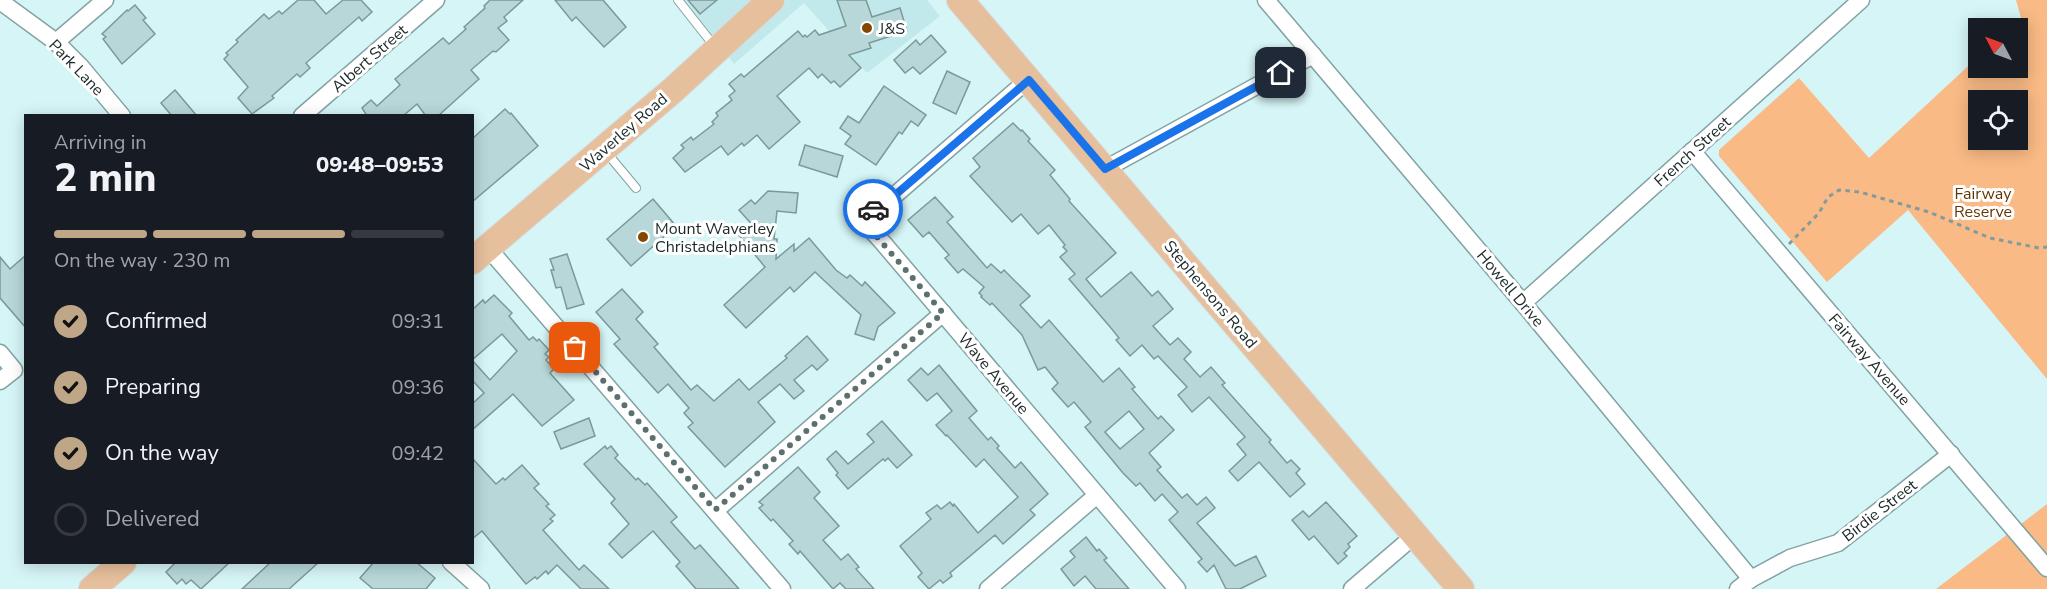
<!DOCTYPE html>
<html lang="en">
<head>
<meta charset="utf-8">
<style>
  body { margin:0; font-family:"Nunito Sans",sans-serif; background:#242831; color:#f1f3f6; height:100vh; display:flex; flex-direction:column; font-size:22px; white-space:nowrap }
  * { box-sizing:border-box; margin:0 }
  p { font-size:20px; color:#9ea1a6 }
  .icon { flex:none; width:33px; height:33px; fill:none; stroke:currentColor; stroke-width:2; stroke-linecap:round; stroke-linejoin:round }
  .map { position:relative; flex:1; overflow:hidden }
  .panel { position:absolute; left:24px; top:114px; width:450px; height:450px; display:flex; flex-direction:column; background:#171b24; border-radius:0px; box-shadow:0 3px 15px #0003 }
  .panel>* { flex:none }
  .needle { width:39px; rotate:311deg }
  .tools { position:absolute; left:1968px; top:18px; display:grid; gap:12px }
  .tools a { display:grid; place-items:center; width:60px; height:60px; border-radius:0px; background:#171b24; box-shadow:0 3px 15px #0003; font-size:30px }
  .pin { position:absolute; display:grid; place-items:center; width:51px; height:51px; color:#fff; margin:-26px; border-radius:12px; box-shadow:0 3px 9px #0006 }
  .courier { position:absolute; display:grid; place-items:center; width:60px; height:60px; margin:-30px; border:4px solid #1a73e8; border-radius:50%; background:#fff; color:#222; box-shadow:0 2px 8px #0007 }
  .headline em { font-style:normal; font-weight:800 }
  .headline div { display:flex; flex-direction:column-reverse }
  .headline { display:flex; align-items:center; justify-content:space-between; height:102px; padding:0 30px }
  h1 { font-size:39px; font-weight:800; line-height:45px }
  .bar { display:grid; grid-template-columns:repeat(4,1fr); gap:9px 6px; align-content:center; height:72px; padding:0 30px }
  .bar i { height:8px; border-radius:4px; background:#363941 }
  .bar .current { background:#bfa687 }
  .bar p { grid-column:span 4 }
  ol { padding:0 30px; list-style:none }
  li { display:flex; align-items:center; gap:18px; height:66px }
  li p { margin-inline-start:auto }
  li .icon { padding:6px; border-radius:50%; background:#bfa687; color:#111; stroke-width:4 }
  li:last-child { color:#9ea1a6 }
  li i { width:33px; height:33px; border:3px solid #363941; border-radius:50% }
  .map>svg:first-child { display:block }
</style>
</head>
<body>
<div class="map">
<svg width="2047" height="589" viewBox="0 0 2047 589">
  <rect width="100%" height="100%" fill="#d6f5f6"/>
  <polygon fill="#c1e9eb" points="685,0 927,0 940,16 867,73 804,3 734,64"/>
  <g fill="#f9ba85" fill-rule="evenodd">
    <path d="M 2016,0 L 2047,0 L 2047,379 L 1908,210 L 1827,282 L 1719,156 L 1719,150 L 1799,78 L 1869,158 L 1978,57 L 1978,68 L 2018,68 L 2018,28 L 2009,28 L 2021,18 ZM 1978,100 L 2018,100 L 2018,140 L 1978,140 Z"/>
    <polygon points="2047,504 2047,589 1936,589"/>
  </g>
  <g fill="#b8d7d8" stroke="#7b999a" stroke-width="1.5" fill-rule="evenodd">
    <polygon points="298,0 314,0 326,14 343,0 361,0 372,12 362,21 359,17 306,63 310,68 300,77 297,74 272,96 274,98 252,114 238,98 248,87 224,59 228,55 226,53 238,42 236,40 264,14 269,19 279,11 282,14"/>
    <polygon points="490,0 523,0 504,17 507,21 498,28 509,40 496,52 493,51 471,70 479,79 438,116 426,116 417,104 403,116 367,116 362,108 371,100 377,106 400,85 395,79 443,38 449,44 466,29 464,27 485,8 484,6"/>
    <polygon points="555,0 603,0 626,27 604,47 576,17 572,21"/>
    <polygon points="688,0 717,0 700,14"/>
    <polygon points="837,0 866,0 872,17 900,8 907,31 869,43 871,48 849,55 861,68 840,87 834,81 831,83 822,74 818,78 809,68 777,96 800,122 769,149 757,135 744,146 742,143 728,155 721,146 685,172 673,158 684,148 681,145 691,137 693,140 714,124 712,122 718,116 716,113 732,100 729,96 735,91 729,84 741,74 744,77 798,31 803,37 805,35 807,37 815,30 819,35 846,26"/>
    <polygon points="135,5 146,18 143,20 155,34 122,64 103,39 106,37 102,34 127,10 128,11"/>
    <polygon points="931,35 946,52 920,74 913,67 905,73 894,60 916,40 920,45"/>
    <polygon points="947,71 970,82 956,114 933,103"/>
    <polygon points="884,86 926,115 918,126 911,121 902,134 899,132 876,165 845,144 851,136 840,128 848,116 859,123"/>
    <polygon points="175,90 197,116 172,116 161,103"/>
    <polygon points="505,109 510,114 511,113 538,146 472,202 472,139"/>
    <polygon points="1013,123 1021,131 1022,130 1030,139 1028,141 1055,170 1050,175 1070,199 1069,201 1116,253 1086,279 1101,297 1131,272 1152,296 1158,291 1173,309 1153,326 1170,345 1178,338 1191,352 1184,359 1200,377 1211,367 1225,383 1222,385 1271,440 1269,442 1287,463 1291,460 1300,469 1296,473 1305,484 1290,497 1259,462 1238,481 1229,471 1246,455 1237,444 1245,437 1209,397 1192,412 1178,395 1187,387 1158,356 1154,359 1142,345 1130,356 1116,340 1119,338 1111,328 1069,279 1075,274 1060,257 1067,251 1063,247 1065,245 1049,225 1038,234 1021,214 1012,222 970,176 980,167 973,158"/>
    <polygon points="805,145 843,156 837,177 799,165"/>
    <polygon points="768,191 798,193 796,213 777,211 774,239 777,239 776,259 794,244 794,251 809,238 836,270 847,278 850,275 862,286 865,282 895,313 878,327 874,340 855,334 861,315 815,272 794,292 790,287 746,328 724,305 765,267 732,227 756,229 739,210 751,200 755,204"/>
    <path d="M 935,197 L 953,217 L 947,222 L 987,268 L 991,264 L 1001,273 L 1004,270 L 1030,296 L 1020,305 L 1041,328 L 1049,320 L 1103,382 L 1119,368 L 1135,387 L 1132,389 L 1158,419 L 1161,416 L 1174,430 L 1149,453 L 1161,467 L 1157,470 L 1182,498 L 1187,494 L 1197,505 L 1206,497 L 1215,508 L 1197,523 L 1235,566 L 1256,556 L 1266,576 L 1240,589 L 1226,589 L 1214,565 L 1207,572 L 1198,562 L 1202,559 L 1169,520 L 1178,512 L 1162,494 L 1155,501 L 1140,483 L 1136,486 L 1123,473 L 1085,427 L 1091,422 L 1074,402 L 1068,407 L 1052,389 L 1058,383 L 1045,367 L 1038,370 L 1022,335 L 992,303 L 990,305 L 981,297 L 982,296 L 979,293 L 984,287 L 963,269 L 958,273 L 945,258 L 949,255 L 929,232 L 923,237 L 908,220 ZM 1129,411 L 1144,429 L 1120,449 L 1105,432 Z"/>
    <polygon points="653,199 676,226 631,266 607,239"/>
    <polygon points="567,254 584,304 567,309 561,287 556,288 551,270 554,270 550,259"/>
    <polygon points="26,255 26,328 0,298 0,257 10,269"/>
    <polygon points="622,289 643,312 636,319 658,344 654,347 691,390 697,385 714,401 739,379 749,390 787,358 785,356 807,336 828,360 817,370 812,365 794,380 804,391 794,399 780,384 758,402 775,422 725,467 688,427 693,423 684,413 689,408 668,384 658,393 614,344 620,339 596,312"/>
    <polygon points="494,295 512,313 509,316 529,340 533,337 537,341 539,339 549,350 545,354 549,357 546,360 554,369 550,373 574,400 542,426 513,394 472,430 472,404 484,393 472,380 472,360 490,380 517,351 502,334 472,360 472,310 483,300 485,303"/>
    <polygon points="939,365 977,411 969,418 988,440 991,437 999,446 997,448 1015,468 1021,462 1048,494 1030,510 1035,515 1003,544 995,535 950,573 952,576 943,583 940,580 929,589 918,577 922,573 900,546 931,519 926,513 937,505 941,509 950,502 953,506 954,504 978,533 1018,497 984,459 976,467 947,435 946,436 936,425 952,411 937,393 927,401 908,380 921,368 928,375"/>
    <polygon points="589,418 595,436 561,449 554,432"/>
    <polygon points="882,421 912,455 897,468 888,458 885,461 883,459 848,489 836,475 838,473 827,459 836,451 848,464 874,442 867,434"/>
    <polygon points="605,446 607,449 611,446 618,455 615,458 636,480 638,478 645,485 647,483 677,517 671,522 695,549 700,545 739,589 696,589 676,566 680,562 653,531 622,558 609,544 629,524 611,503 615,499 584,464"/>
    <polygon points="472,458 496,484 503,478 505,480 522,465 539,484 534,488 549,504 546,506 555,515 550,519 553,521 543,530 579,570 584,565 609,589 581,589 557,565 548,574 546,571 537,579 535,577 526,584 482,531 472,539"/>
    <polygon points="798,467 820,492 814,498 839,526 823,540 841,560 848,554 859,567 856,569 874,589 846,589 840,583 833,589 800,551 798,554 789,544 793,541 773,519 771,521 759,508 763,505 759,502"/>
    <polygon points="1326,502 1357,536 1348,544 1350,547 1344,553 1347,556 1338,564 1314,536 1309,540 1292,520 1303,511 1309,517"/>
    <polygon points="1086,537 1097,551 1099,549 1107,558 1104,560 1129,589 1096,589 1085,576 1074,586 1061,569 1075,557 1070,551"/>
    <polygon points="176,562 230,562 201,589 191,580 186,584 182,579 177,584 166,572"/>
    <polygon points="271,562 319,562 289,589 242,589"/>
    <polygon points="374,562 416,562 435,578 426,589 373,589 360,578"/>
  </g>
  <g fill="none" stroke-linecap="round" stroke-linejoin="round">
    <g stroke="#84a2a3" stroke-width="10">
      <g id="service">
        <polyline points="678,0 715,47"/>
        <polyline points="606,152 636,188"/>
      </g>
    </g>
    <g stroke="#84a2a3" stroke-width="19">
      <g id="minor">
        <polyline points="1266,0 1523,303 1751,579"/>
        <polyline points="0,1 56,42 81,67 122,116"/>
        <polyline points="56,42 105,0"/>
        <polyline points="1029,79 887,202 858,215 884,244 1177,589"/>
        <polyline points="302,116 436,0"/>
        <polyline points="1692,151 2047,568"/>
        <polyline points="1105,169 1313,55"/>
        <polyline points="488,248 782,589"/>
        <polyline points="1523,303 1861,0"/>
        <polyline points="0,353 14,370 0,381"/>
        <polyline points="715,511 943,313"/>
        <polyline points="451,562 481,589"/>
        <polyline points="988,589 1097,495"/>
        <polyline points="1352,589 1415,535"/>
        <polyline points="1738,589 1751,579 1790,558 1838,543 1951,454"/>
      </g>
    </g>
    <g stroke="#d6d8d8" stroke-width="28">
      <g id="primary">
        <polyline points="960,0 1461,589"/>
        <polyline points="472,261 673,90 771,0"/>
        <polyline points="92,589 123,562"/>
      </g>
    </g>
    <polyline stroke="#849b9c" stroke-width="3" stroke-dasharray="4.5 4.5" stroke-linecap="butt" points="1789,244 1819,213 1828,197 1839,190 1860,192 1929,212 1990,238 2039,248 2047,247"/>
    <use href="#service" stroke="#fff" stroke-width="8"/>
    <use href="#minor" stroke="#fff" stroke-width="16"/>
    <use href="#primary" stroke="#e6bf9d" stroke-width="26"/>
  </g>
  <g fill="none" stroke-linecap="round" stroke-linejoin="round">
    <polyline stroke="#5d7070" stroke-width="6" stroke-dasharray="0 10.8" points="575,348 715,510 943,313 858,215 873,209"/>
    <polyline stroke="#1a73e8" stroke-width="8" points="873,209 887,202 1029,80 1105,169 1281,73"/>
  </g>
  <g fill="#824700" stroke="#fff" stroke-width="2">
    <circle cx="867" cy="28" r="6"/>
    <circle cx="643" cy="237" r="6"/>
  </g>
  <g text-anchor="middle" stroke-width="6" stroke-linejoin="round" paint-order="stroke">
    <g font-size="16" fill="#1c2828" stroke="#fff" text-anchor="start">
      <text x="879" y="34">J&amp;S</text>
      <text x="655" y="234">Mount Waverley<tspan x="655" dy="18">Christadelphians</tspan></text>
    </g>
    <g font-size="16" fill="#1c2828" stroke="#fff">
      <text transform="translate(369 58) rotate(-41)" y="6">Albert Street</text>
      <text transform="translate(77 67) rotate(46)" y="6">Park Lane</text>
      <text transform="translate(623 132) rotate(-41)" y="6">Waverley Road</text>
      <text transform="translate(1692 151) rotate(-42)" y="6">French Street</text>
      <text transform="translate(1511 288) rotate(50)" y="6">Howell Drive</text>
      <text transform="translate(1211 294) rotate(50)" y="6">Stephensons Road</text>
      <text transform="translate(1870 359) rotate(49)" y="6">Fairway Avenue</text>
      <text transform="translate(994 373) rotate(50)" y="6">Wave Avenue</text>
      <text transform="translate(1879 510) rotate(-38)" y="6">Birdie Street</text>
    </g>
    <g font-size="16" fill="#643603" stroke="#fff">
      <text x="1983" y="199">Fairway<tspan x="1983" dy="18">Reserve</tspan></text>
    </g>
  </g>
</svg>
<div class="tools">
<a><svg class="needle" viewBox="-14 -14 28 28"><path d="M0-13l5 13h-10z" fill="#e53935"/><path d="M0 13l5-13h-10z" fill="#9ea1a6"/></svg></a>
<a><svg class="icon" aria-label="locate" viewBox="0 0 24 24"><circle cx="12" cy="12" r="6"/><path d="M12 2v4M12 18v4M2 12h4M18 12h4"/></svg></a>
</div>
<div class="pin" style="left:575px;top:348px;background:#ea580c"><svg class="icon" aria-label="bag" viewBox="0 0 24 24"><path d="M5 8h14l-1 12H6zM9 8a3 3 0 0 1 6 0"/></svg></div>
<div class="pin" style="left:1281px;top:73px;background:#1f2937"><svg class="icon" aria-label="home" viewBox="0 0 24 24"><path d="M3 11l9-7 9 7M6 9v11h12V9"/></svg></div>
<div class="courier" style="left:873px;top:209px"><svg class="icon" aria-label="car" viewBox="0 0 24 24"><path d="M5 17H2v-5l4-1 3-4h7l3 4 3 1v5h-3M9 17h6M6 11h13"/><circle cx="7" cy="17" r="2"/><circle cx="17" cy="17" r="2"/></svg></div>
<section class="panel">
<div class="headline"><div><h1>2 min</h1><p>Arriving in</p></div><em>09:48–09:53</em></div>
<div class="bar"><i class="current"></i><i class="current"></i><i class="current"></i><i></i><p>On the way · 230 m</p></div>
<ol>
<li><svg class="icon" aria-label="check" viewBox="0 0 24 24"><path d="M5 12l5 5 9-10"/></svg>Confirmed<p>09:31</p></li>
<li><svg class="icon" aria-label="check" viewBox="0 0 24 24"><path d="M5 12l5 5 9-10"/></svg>Preparing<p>09:36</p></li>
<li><svg class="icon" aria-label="check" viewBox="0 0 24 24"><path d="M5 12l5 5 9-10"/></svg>On the way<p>09:42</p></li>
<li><i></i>Delivered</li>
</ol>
</section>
</div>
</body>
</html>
